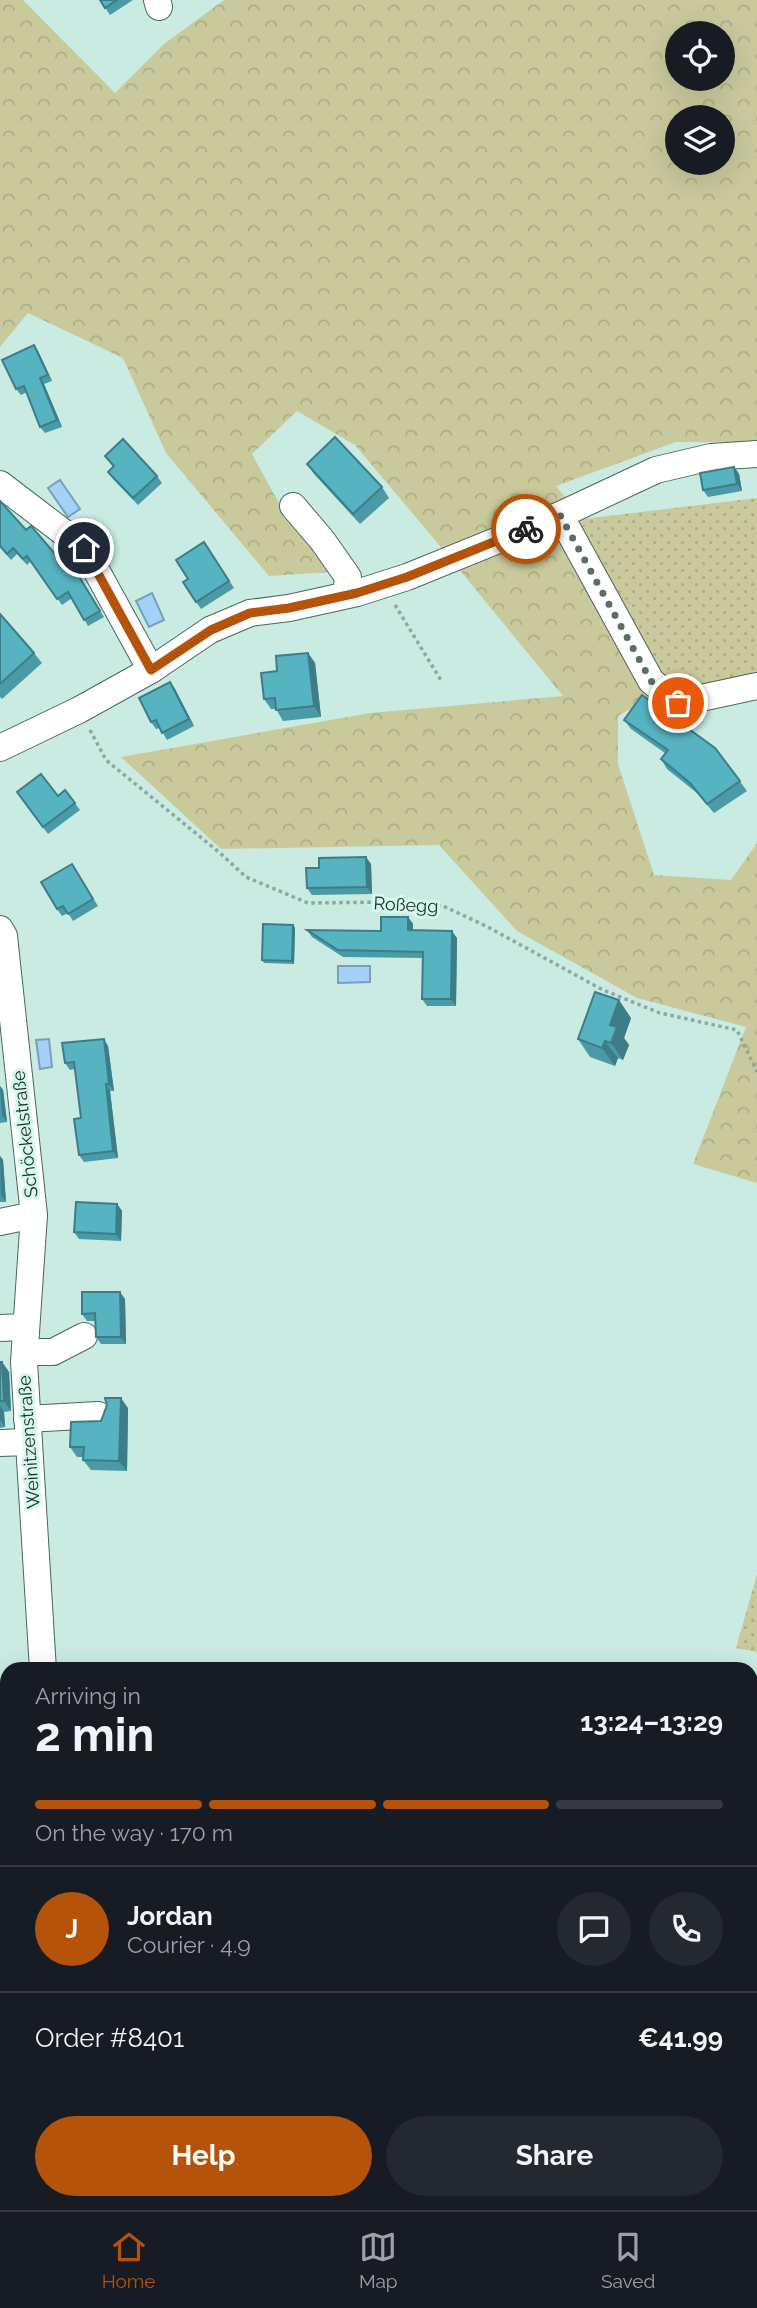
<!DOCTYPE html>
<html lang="en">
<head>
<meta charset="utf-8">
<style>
  body { margin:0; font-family:Raleway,sans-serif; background:#242831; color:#f1f3f6; height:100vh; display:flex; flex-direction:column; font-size:26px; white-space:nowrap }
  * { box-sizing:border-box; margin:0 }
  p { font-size:23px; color:#9ea1a6 }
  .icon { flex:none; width:38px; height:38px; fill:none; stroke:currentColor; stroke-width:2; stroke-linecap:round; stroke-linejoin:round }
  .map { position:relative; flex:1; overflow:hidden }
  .panel { position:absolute; left:0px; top:1662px; width:758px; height:548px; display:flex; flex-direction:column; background:#171b24; border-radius:21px 21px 0 0; box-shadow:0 7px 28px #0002 }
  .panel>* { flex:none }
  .controls { position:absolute; left:665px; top:21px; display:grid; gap:14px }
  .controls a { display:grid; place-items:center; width:70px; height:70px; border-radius:50%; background:#171b24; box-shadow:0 7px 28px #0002; font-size:35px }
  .pin { position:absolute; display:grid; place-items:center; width:60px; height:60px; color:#fff; margin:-30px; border:4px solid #fff; border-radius:50%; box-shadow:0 2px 7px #0007 }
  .courier { position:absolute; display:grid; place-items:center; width:70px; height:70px; margin:-35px; border:5px solid #b45309; border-radius:50%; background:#fff; color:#222; box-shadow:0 2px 9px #0007 }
  .summary em { font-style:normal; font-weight:700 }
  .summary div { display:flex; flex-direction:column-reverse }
  .summary { display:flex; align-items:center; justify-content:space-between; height:119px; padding:0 35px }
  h1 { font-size:46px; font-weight:700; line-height:52px }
  .bar { display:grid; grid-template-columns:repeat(4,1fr); gap:10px 7px; align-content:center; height:84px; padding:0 35px }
  .bar i { height:9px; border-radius:5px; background:#363941 }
  .bar .on { background:#b45309 }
  .bar p { grid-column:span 4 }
  .line { display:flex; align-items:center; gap:18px; padding:0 35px; border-top:2px solid #363941 }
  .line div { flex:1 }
  .round { display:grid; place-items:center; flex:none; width:74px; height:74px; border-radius:37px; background:#242831 }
  .button { display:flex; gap:14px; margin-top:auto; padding:14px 35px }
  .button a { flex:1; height:80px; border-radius:42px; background:#b45309; color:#fff; font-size:28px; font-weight:700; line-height:80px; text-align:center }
  .button a+a { background:#242831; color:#f1f3f6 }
  .menu { display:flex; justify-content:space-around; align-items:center; height:98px; border-top:2px solid #363941; background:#171b24; font-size:19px; color:#9ea1a6 }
  .menu a { display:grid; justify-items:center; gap:4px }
  .menu .on { color:#b45309 }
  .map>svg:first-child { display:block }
</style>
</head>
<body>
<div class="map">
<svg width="757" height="2210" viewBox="0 0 757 2210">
  <defs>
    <pattern id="grass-dots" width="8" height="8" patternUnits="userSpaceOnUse" patternTransform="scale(1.75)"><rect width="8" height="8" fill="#cac99c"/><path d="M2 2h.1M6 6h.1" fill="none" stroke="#adad86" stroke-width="1.8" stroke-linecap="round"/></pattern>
    <pattern id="forest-crowns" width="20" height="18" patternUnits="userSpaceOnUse" patternTransform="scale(1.75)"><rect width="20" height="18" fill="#cac99c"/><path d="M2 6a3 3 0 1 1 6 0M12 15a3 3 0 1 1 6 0" fill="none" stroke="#adad86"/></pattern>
  </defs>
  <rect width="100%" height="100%" fill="#c9ebe1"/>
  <g fill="url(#grass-dots)">
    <polygon points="757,498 757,675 687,689 672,684 612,592 583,519"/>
    <polygon points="757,1574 757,1652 736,1648"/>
  </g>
  <path fill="url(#forest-crowns)" fill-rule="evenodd" d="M 0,0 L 23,0 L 115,93 L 164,44 L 224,0 L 757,0 L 757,442 L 676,442 L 556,486 L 583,519 L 612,592 L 672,684 L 618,716 L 618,764 L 654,875 L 731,880 L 757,843 L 757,1183 L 693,1164 L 746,1027 L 637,998 L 517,931 L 439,845 L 221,849 L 121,757 L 370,713 L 563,696 L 435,540 L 355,445 L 297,411 L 252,454 L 286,516 L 331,572 L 269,576 L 166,453 L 123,358 L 28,313 L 0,347 ZM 677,33 L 723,33 L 723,79 L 677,79 ZM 677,117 L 723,117 L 723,163 L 677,163 Z"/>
  <g fill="#a3d1f7" stroke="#7b9fb8" stroke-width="2">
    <polygon points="60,480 80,509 68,517 48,488"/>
    <polygon points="152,593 164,620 149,627 136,601"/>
    <polygon points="338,966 370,966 370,982 338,983"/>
    <polygon points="49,1039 52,1067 40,1069 36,1040"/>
  </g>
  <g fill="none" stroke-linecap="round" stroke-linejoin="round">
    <polyline stroke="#7b9fb8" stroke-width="6" points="356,2203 359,2210"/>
    <g stroke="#49675f" stroke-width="28">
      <g id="minor">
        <polyline points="157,0 159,7"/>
        <polyline points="0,484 84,548 151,670"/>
        <polyline points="293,506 322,540 348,577 346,595"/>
        <polyline points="560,515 651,681 678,703 757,686"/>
        <polyline points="0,748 79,710 151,670 210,630 250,613 289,608 357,593 407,577 560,515 656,470 711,457 757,454"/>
        <polyline points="0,929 4,936 34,1215 24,1362 43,1670"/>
        <polyline points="0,1222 34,1215"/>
        <polyline points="0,1328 26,1327"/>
        <polyline points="25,1352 53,1352 84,1336"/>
        <polyline points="27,1419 98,1415"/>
        <polyline points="0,1443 29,1442"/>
        <polyline points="0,1749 7,1743"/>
        <polyline points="751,1878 757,1879"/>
        <polyline points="751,1996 757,1987"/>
        <polyline points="0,1998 7,1998"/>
        <polyline points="679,2203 680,2210"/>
      </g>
    </g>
    <g stroke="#49675f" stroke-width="35">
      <g id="major">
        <polyline points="0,1844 7,1870"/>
        <polyline points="751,2121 757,2118"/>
        <polyline points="0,2133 7,2131"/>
        <polyline points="433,2203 476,2203"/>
      </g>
    </g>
    <g stroke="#8da8a0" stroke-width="3.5" stroke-dasharray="3.5 3.5" stroke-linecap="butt">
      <polyline points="395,605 442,682"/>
      <polyline points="90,730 106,760 220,853 246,877 308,903 397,902 441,905 486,926 603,990 660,1013 737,1030 757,1072"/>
      <polyline points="751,2079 757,2077"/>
      <polyline points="240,2210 240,2203"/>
    </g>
    <use href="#minor" stroke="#fff" stroke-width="26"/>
    <use href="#major" stroke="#fff" stroke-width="33"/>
  </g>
  <g fill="#4a9aa7">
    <polygon points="100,0 133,0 110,15"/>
    <polygon points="38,351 52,381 44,384 62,427 45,433 40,427 27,392 21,395 16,389"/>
    <polygon points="105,456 157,476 162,483 138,505 113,479 108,472 113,467"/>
    <polygon points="307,464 382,487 389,498 360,524 314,474"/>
    <polygon points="734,467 739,474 742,491 708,497 703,490"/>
    <polygon points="0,501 26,530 61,561 67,557 104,617 88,626 72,598 62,605 31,561 27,565 17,554 11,560 0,547"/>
    <polygon points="204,542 234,588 201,609 183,582 188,579"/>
    <polygon points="0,614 34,653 42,663 2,699 0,697"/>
    <polygon points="308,653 315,663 321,717 283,721 276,709 271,709 264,699 277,671"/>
    <polygon points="170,682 175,689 194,726 167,740 160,728 156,729 151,722"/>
    <polygon points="624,720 715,748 747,791 714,813 697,793 667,769 661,759 665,753 631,729"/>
    <polygon points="65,790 80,810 48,834 17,792 58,796"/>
    <polygon points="72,864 98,906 73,921 68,913 62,916 57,909"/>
    <polygon points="371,864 372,894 312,895 307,888 319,868"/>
    <polygon points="408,917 413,924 413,930 457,938 456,1006 427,1006 422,999 423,958 343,957 312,937 307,930 381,931"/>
    <polygon points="293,925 295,928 294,964 264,963 262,960"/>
    <polygon points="631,1018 624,1038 629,1045 623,1060 618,1058 615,1066 590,1057 578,1039"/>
    <polygon points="108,1046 114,1091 110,1091 118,1158 84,1162 79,1155 81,1118 75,1069 70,1070 65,1063"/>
    <polygon points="0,1086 3,1090 7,1122 0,1123"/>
    <polygon points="0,1156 3,1160 6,1202 0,1202"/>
    <polygon points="117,1204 122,1211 121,1241 79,1239 74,1232"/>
    <polygon points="125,1299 126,1344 101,1344 96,1337 95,1321 87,1321 82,1314"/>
    <polygon points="0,1362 2,1362 9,1372 11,1411 4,1412 5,1427 0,1428"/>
    <polygon points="128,1408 127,1471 91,1470 83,1460 83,1457 77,1457 70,1447 101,1421"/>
    <polygon points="751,1947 757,1948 757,1972 751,1973"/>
    <rect x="0" y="2046" width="7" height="26"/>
    <polygon points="307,2203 323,2203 311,2208"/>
  </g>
  <g fill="#3c7d88">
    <polygon points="34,345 38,351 52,381 48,375"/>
    <polygon points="40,378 44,384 62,427 57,420"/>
    <polygon points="734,467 739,474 742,491 737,484"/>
    <polygon points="308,653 315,663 321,717 314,706"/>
    <polygon points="170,682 175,689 194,726 189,719"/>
    <polygon points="366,857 371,864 372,894 367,887"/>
    <polygon points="408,917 413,924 413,937 408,930"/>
    <polygon points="293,925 295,928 294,964 292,961"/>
    <polygon points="452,931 457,938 456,1006 451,999"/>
    <polygon points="619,1000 631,1018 624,1038 629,1045 623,1060 611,1043 610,1025"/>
    <polygon points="104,1039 108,1046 114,1091 109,1084"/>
    <polygon points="605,1041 618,1058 615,1066 602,1048"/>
    <polygon points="106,1084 110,1091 118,1158 113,1151"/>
    <polygon points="0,1086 3,1090 7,1122 2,1115"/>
    <polygon points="0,1156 3,1160 6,1202 1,1195"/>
    <polygon points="117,1204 122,1211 121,1241 116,1234"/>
    <polygon points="120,1292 125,1299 126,1344 121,1337"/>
    <polygon points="2,1362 9,1372 11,1411 4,1401"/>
    <polygon points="121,1398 128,1408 127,1471 119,1461"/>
    <polygon points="0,1406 4,1412 5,1427 0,1420"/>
    <polygon points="87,2203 91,2203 92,2210 88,2210"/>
    <polygon points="716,2203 721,2203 722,2210 718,2210"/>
  </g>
  <g fill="#56b3c2" stroke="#3c7d88" stroke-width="2">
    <polygon points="100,0 117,0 105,8"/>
    <polygon points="34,345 48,375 40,378 57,420 40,427 24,386 16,389 2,360"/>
    <polygon points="335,437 382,487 353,514 307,464"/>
    <polygon points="123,439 157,476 133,498 108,472 114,466 105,456"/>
    <polygon points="734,467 737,484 703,490 700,473"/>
    <polygon points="0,501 26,530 31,526 61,561 67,557 100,611 84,620 68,592 57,599 27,556 23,559 13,548 7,554 0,546"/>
    <polygon points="204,542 229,581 196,602 183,582 188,579 176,560"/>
    <polygon points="0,614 34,653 0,684"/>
    <polygon points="308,653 314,706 276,710 275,698 264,699 261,673 277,671 276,656"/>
    <polygon points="170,682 189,719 162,733 156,720 151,722 139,698"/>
    <polygon points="642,695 715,748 740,781 707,804 690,783 661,759 668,750 624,720"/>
    <polygon points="41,774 58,796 65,790 75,803 43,827 17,792"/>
    <polygon points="366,857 367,887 307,888 306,868 319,868 319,858"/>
    <polygon points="72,864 93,899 68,914 63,906 57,909 41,882"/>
    <polygon points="381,917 408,917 408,930 452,931 451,999 422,999 423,952 338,950 307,930 381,931"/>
    <polygon points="263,924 293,925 292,961 262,960"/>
    <polygon points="595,992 619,1000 610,1025 617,1027 611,1043 605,1041 602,1048 578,1039"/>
    <polygon points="104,1039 109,1084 106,1084 113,1151 79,1155 74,1119 81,1118 74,1062 65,1063 62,1043"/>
    <polygon points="76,1202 117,1204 116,1234 74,1232"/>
    <polygon points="82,1292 120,1292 121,1337 96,1337 95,1313 82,1314"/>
    <polygon points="0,1362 2,1362 4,1401 0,1401"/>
    <polygon points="105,1398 121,1398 119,1461 83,1460 84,1447 70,1447 71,1422 101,1421 107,1405"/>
    <polygon points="751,1947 757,1948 757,1966 751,1965"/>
    <rect x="0" y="2046" width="7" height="17"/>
    <polygon points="20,2203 87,2203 88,2210 17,2210 15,2207"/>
    <polygon points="259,2203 268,2203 270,2210 249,2210 248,2208"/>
    <polygon points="502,2203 520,2203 523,2210 505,2210"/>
    <polygon points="691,2203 716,2203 718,2210 693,2210"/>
    <polygon points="651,2206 652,2210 633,2210"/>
  </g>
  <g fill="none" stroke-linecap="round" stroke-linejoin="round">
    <polyline stroke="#596e67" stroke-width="7" stroke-dasharray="0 12.6" points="526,529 560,515 651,681 678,703"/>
    <polyline stroke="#b45309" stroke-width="9" points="84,548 151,670 211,630 250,613 289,608 357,593 407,577 526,529"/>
  </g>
  <g text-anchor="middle" stroke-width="6" stroke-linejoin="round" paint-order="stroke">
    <g font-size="18" fill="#1d2a26" stroke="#d6f9ee">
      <text transform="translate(406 905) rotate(3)" y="6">Roßegg</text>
      <text transform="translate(25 1134) rotate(-96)" y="6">Schöckelstraße</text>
      <text transform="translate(29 1442) rotate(-94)" y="6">Weinitzenstraße</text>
    </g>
  </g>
</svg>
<div class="controls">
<a><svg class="icon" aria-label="locate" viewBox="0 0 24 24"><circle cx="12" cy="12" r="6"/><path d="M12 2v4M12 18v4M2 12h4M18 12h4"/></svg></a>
<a><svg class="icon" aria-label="layers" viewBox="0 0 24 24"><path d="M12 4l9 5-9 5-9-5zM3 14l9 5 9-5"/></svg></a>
</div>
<div class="pin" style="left:678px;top:703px;background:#ea580c"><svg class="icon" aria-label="bag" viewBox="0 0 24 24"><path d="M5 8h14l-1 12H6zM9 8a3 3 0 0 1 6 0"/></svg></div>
<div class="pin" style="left:84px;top:548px;background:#1f2937"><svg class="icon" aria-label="home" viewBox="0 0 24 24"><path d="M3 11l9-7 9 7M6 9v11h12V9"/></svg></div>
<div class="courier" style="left:526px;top:529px"><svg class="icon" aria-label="bike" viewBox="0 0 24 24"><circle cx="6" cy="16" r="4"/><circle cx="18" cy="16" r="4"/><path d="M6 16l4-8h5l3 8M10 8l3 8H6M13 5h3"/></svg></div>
<section class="panel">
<div class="summary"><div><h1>2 min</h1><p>Arriving in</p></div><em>13:24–13:29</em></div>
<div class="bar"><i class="on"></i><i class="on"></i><i class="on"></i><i></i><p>On the way · 170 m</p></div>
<div class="line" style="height:126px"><b class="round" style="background:#b45309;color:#fff">J</b><div><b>Jordan</b><p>Courier · 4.9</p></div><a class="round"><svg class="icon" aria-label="chat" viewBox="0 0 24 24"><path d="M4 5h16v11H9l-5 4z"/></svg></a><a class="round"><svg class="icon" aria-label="phone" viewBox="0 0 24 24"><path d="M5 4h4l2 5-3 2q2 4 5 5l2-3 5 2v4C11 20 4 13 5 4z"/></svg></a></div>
<div class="line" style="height:91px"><div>Order #8401</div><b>€41.99</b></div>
<div class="button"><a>Help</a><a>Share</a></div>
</section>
</div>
<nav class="menu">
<a class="on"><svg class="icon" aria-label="home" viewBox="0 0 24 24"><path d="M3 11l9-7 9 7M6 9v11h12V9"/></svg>Home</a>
<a><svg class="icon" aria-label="map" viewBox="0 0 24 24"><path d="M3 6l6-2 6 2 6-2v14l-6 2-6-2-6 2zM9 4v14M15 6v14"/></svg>Map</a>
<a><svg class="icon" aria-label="saved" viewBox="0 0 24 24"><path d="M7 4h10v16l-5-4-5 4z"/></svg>Saved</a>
</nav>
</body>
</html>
